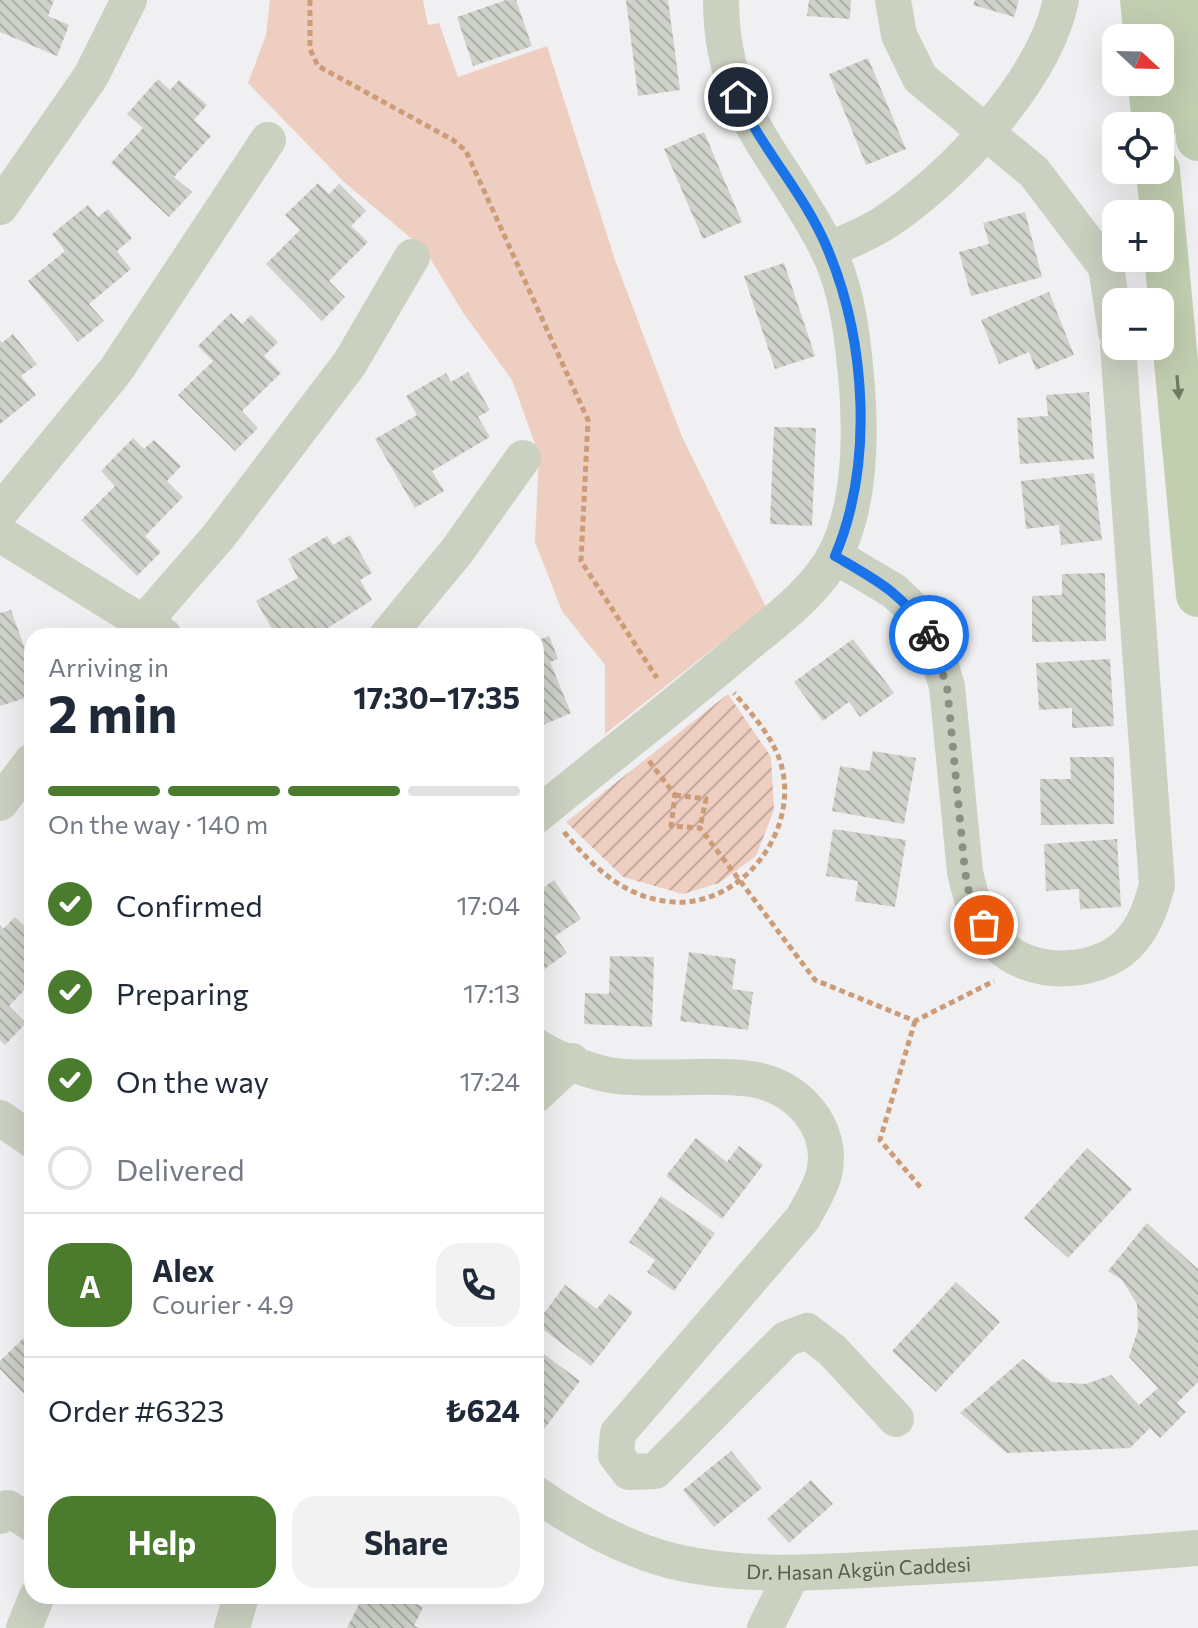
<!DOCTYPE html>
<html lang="en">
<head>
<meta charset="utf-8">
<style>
  body { margin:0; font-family:Commissioner,sans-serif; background:#f2f2f3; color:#1f2937; height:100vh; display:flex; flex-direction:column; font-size:30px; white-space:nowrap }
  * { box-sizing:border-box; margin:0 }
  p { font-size:26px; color:#747a83 }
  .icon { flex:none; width:44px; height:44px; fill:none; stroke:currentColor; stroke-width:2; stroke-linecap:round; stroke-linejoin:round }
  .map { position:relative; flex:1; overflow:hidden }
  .side { position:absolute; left:24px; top:628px; width:520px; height:976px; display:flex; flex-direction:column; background:#fff; border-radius:24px; box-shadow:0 8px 32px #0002 }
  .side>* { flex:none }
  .needle { width:52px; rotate:112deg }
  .buttons { position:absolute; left:1102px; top:24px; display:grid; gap:16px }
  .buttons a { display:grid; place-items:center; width:72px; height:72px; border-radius:16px; background:#fff; box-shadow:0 8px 32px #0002; font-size:40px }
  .pin { position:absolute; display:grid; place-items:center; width:68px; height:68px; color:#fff; margin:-34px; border:4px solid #fff; border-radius:50%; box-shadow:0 2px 8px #0007 }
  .courier { position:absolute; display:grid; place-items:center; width:80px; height:80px; margin:-40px; border:6px solid #1a73e8; border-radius:50%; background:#fff; color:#222; box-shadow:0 2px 10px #0007 }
  .summary em { font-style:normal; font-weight:700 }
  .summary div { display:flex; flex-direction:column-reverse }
  .summary { display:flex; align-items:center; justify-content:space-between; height:136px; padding:0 24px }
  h1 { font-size:52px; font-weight:700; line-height:60px }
  .bar { display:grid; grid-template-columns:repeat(4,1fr); gap:12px 8px; align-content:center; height:96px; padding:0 24px }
  .bar i { height:10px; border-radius:6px; background:#e0e1e3 }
  .bar .selected { background:#4b7b2c }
  .bar p { grid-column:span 4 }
  .line { display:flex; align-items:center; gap:20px; padding:0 24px; border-top:2px solid #e0e1e3 }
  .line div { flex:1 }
  .round { display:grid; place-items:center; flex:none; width:84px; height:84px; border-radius:24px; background:#f2f2f3 }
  ol { padding:0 24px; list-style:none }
  li { display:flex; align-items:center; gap:24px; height:88px }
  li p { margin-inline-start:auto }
  li .icon { padding:8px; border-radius:50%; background:#4b7b2c; color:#fff; stroke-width:4 }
  li:last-child { color:#747a83 }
  li i { width:44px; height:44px; border:4px solid #e0e1e3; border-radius:50% }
  .action { display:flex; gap:16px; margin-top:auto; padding:16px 24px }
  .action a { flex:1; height:92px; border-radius:24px; background:#4b7b2c; color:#fff; font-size:32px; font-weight:700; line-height:92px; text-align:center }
  .action a+a { background:#f2f2f3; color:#1f2937 }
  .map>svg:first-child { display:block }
</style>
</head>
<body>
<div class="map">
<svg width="1198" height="1628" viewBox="0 0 1198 1628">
  <defs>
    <pattern id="garden-furrows" width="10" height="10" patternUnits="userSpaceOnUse" patternTransform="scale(2)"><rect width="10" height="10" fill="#eecec0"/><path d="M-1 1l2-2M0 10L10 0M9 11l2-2" fill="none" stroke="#c4aa9e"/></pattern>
    <pattern id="building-back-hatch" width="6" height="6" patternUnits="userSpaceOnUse" patternTransform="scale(2)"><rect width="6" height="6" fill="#ced2ca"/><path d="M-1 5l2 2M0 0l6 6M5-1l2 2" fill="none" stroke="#aaaea6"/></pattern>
  </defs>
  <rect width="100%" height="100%" fill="#f0f0f2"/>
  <polygon fill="#eecec0" points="270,0 423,0 428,25 439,23 458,77 547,46 615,260 682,437 766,607 605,734 605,665 562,611 535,542 539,455 512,380 464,314 425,250 344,182 248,83 266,35"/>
  <polygon fill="url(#garden-furrows)" points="728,694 771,757 774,810 756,856 719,883 683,894 623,877 566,822"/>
  <g fill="url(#building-back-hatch)">
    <polygon points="0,0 54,0 48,16 69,25 57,56 0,32"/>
    <polygon points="506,0 516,0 532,46 473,66 457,17"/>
    <polygon points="626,0 668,0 680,90 638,96"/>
    <polygon points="809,0 851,0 850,19 807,16"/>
    <polygon points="975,0 1019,0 1014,17 973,5"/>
    <polygon points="868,58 906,149 866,165 829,74"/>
    <polygon points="158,79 170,90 179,80 207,105 194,120 211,136 174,177 192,192 169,217 111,163 143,128 127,114"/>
    <polygon points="704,132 742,222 703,239 664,149"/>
    <polygon points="318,183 329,194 339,184 366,211 351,226 368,242 329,281 345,297 322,321 266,264 300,230 285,215"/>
    <polygon points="88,205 98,217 108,209 132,238 117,251 131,269 89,304 104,321 78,342 28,281 65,251 52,234"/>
    <polygon points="1025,212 1042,277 971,296 959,252 989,244 983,223"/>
    <polygon points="784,263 815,356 775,369 744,276"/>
    <polygon points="1049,292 1074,355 1036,370 1029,352 999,364 981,320"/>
    <polygon points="231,313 242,324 251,315 278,342 264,356 281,373 242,411 258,428 235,451 178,395 213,361 198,346"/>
    <polygon points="13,334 37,364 21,376 36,395 0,424 0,340 2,343"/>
    <polygon points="468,372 490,410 478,417 490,437 432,471 444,491 415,508 375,439 417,415 406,396 446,373 451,382"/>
    <polygon points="1089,392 1094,459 1020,464 1017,418 1048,416 1046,395"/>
    <polygon points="774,427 816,428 812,526 770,524"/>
    <polygon points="133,438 144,449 154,440 181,466 167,481 183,497 145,536 161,552 137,576 81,520 115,486 101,471"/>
    <polygon points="1094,473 1102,540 1061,545 1059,525 1026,529 1021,481"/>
    <polygon points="350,535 372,573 360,580 372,600 315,636 276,636 256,601 298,578 288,559 327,536 333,545"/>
    <polygon points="1105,573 1106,641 1032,642 1032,596 1062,595 1062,574"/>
    <polygon points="11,610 32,668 32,696 0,706 0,613"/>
    <polygon points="549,636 558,659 550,662 571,713 536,728 536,641"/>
    <polygon points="853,639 894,693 860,717 849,702 823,721 794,682"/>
    <polygon points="1110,659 1114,726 1072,728 1072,708 1039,710 1036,663"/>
    <polygon points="873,751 916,758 904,824 832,811 840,766 869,771"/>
    <polygon points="1070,757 1114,757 1114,824 1041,825 1040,779 1071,779"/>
    <polygon points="833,829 906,840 895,907 855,901 858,881 826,876"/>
    <polygon points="1117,839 1121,907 1080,909 1079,889 1046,891 1044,844"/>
    <polygon points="554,880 581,919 555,936 567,953 536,975 536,893"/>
    <polygon points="15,917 32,933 32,951 28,955 32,958 32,982 9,1006 26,1023 5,1045 0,1040 0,925 3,929"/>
    <polygon points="689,952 736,959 732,989 753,992 748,1030 680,1021"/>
    <polygon points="610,956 654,957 652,1027 584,1024 585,993 609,994"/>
    <polygon points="696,1138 727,1162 739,1146 763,1165 722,1219 666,1176"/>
    <polygon points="1087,1148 1132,1189 1068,1258 1024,1218"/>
    <polygon points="661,1196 715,1233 674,1291 647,1272 655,1260 629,1242"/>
    <polygon points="1147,1223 1198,1269 1198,1382 1177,1403 1186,1412 1160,1438 1150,1428 1130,1448 1007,1453 960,1413 1023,1359 1052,1382 1086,1384 1111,1375 1139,1405 1158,1388 1129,1357 1138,1330 1137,1304 1122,1280 1108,1271"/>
    <polygon points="956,1282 1000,1322 936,1392 892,1351"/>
    <polygon points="565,1285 597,1309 609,1294 633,1312 591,1366 536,1324"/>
    <polygon points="32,1330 32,1402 0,1369 0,1361"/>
    <polygon points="536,1348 580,1381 536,1440"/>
    <polygon points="731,1451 762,1488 714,1527 683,1490"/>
    <polygon points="811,1480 833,1504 789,1543 767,1519"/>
    <polygon points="363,1596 399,1596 423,1607 414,1626 419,1628 347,1628"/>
  </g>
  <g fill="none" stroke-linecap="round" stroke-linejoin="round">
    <g stroke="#cc9c79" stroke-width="5" stroke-dasharray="6 4" stroke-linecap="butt">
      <polyline points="310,0 310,49 318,66 453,140 466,151 588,420 581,561 657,678"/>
      <polyline points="649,761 675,795 671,826 700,828 815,980 915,1021 994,981"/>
      <polyline points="675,795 706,799 700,828"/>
      <path d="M 564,832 C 593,867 625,899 674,902 C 743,906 800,830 781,764 C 773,737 752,714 734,693"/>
      <polyline points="915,1021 880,1140 922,1189"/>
    </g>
    <g stroke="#cbd1c1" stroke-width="36">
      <polyline points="893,0 899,35 920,78 1034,172 1106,267 1116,332"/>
      <polyline points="0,207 91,76 129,0"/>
      <path d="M 828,250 C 847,242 867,234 884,223 C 951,180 1044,81 1061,0"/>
      <polyline points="0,512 116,370 268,140"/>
      <polyline points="0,534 164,636"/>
      <path d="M 835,556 L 894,591 L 915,611 L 932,639 L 947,686 L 965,872 C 971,899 978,923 998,944 C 1029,977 1095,976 1127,945 C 1144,928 1151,907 1157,885 L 1118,346"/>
      <polyline points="132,636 218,537 350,363 412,257"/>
      <polyline points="387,636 457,551 523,458"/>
      <polyline points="0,803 32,761"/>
      <path d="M 536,816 C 603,761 672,708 738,652 C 772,623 815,594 836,553 C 860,504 861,441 857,387 C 853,340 848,288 826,246 C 779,154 721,112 721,0"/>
      <path d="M 536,1046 C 556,1059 592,1073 616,1076 C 661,1081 707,1073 751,1079 C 797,1085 835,1128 824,1174 C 820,1189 810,1205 803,1218 L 618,1433 L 616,1455 L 629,1472 L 655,1471 L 786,1339 L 807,1331 L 832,1350 L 896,1419"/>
      <polyline points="536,1095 572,1061"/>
      <polyline points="0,1118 32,1140"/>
      <path id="s1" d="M 536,1494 C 575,1521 625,1549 672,1561 C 747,1579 825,1572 901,1568 C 1000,1563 1099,1556 1198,1548"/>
      <polyline points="0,1516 8,1508 32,1524"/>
      <polyline points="24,1628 37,1596"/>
      <polyline points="232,1628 241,1596"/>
      <polyline points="765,1628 792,1574"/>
    </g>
    <g stroke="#c2ceb0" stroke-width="44">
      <polyline points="1142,0 1146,38"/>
      <polyline points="1186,0 1198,139"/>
      <polyline points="1150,82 1154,126"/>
      <polyline points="1158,170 1198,595"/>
    </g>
  </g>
  <defs><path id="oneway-solid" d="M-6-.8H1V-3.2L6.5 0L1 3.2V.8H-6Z" transform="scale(2)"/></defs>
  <use fill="#707962" href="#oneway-solid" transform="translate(1178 387) rotate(85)"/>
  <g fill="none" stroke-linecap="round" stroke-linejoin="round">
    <polyline stroke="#8b9084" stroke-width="8" stroke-dasharray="0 14.4" points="929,635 947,686 965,872 971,902 984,925"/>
    <path stroke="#1a73e8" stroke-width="10" d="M 738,97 C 763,151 805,194 828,250 C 866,341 874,464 835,556 C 876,580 903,593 929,635"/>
  </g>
  <g text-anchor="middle" stroke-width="8" stroke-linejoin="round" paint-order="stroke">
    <g font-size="20" fill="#555d48" stroke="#fff">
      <text dy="7" stroke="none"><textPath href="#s1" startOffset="340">Dr. Hasan Akgün Caddesi</textPath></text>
    </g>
  </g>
</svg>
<div class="buttons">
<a><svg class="needle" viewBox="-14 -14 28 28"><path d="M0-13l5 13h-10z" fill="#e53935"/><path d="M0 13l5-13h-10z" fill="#747a83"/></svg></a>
<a><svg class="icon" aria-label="locate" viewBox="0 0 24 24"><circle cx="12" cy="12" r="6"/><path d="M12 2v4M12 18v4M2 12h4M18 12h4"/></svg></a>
<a>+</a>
<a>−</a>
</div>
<div class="pin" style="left:984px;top:925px;background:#ea580c"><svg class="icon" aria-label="bag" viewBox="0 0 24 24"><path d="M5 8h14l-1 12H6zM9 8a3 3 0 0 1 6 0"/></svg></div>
<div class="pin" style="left:738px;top:97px;background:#1f2937"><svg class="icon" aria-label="home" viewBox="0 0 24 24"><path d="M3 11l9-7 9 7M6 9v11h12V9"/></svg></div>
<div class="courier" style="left:929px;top:635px"><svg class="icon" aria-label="bike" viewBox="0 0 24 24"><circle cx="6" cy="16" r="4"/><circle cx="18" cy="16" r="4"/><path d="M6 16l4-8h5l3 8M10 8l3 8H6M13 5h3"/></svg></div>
<section class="side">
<div class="summary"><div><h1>2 min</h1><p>Arriving in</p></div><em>17:30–17:35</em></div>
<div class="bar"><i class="selected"></i><i class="selected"></i><i class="selected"></i><i></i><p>On the way · 140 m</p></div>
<ol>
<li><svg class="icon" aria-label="check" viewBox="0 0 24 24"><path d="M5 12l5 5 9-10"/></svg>Confirmed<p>17:04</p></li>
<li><svg class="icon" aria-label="check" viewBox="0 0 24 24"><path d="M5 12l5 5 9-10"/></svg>Preparing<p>17:13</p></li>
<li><svg class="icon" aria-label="check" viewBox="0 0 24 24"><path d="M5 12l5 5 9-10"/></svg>On the way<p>17:24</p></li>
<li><i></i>Delivered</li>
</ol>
<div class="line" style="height:144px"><b class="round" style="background:#4b7b2c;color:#fff">A</b><div><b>Alex</b><p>Courier · 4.9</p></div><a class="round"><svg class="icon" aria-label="phone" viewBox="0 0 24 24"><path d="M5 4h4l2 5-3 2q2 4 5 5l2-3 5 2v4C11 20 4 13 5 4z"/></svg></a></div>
<div class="line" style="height:104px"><div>Order #6323</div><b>₺624</b></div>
<div class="action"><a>Help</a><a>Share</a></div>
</section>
</div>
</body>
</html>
